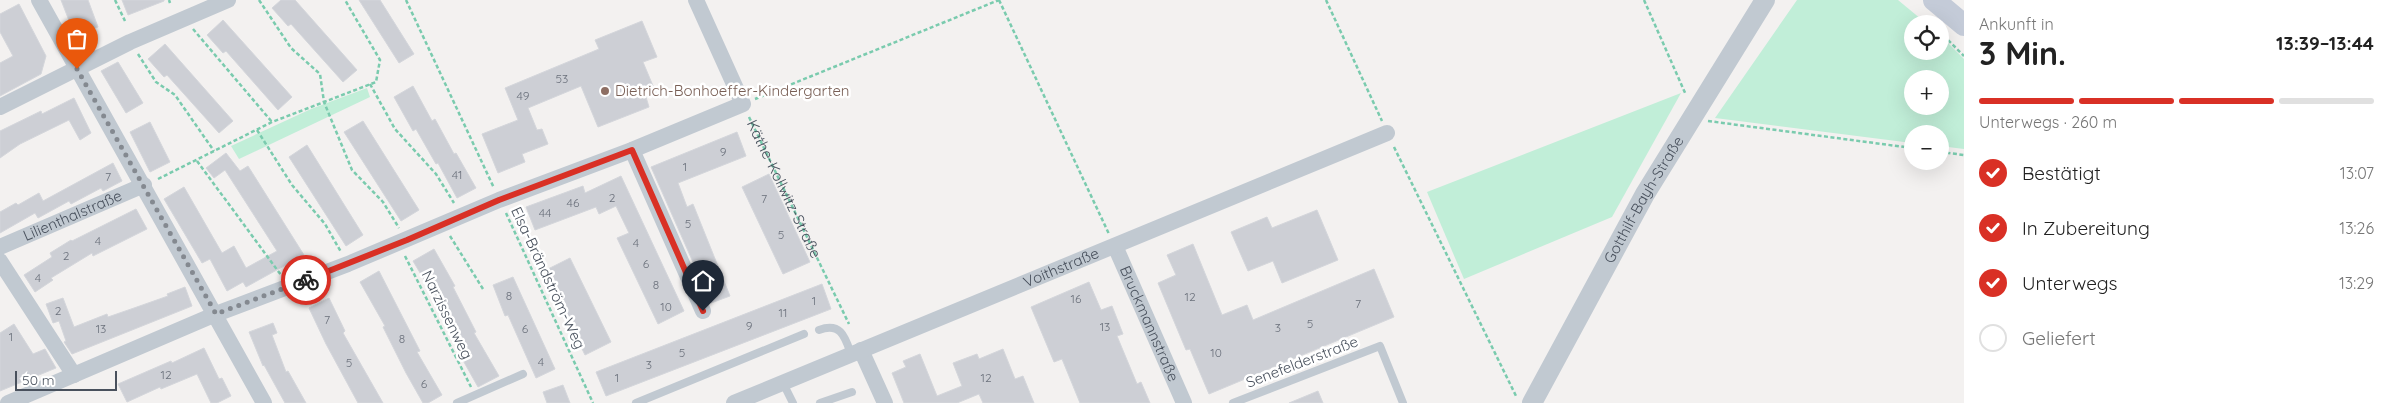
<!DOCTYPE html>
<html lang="de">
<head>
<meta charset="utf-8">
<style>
  body { margin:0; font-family:Quicksand,sans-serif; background:#f6f6f6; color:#222; height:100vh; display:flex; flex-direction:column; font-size:19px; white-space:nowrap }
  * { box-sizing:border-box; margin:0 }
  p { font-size:16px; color:#767676 }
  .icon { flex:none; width:28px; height:28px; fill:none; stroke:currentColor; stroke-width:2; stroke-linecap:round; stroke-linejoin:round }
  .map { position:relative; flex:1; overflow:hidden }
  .drawer { display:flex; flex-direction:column; background:#fff; width:425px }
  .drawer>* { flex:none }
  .buttons { position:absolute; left:1904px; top:15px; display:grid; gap:10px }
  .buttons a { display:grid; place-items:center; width:45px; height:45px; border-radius:50%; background:#fff; box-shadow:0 5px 20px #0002; font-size:25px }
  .scale { position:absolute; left:15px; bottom:12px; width:102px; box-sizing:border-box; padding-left:5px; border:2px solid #49515d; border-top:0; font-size:14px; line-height:18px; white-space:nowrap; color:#49515d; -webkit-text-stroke:4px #fff; paint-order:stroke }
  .pin { position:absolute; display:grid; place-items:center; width:42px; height:42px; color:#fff; margin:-51px -21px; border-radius:50% 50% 50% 0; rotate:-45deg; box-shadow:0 0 5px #0007 }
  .pin .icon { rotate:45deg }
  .courier { position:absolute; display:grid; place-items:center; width:50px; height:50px; margin:-25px; border:4px solid #d93025; border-radius:50%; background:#fff; color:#222; box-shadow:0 1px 6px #0007 }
  .headline em { font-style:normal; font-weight:800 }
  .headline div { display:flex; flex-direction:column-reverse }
  .headline { display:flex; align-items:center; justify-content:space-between; height:85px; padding:0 15px }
  h1 { font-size:32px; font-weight:800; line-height:38px }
  .bar { display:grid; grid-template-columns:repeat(4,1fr); gap:8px 5px; align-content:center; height:60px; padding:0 15px }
  .bar i { height:6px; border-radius:4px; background:#e0e0e0 }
  .bar .active { background:#d93025 }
  .bar p { grid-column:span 4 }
  ol { padding:0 15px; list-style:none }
  li { display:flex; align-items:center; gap:15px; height:55px }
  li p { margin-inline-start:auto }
  li .icon { padding:5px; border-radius:50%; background:#d93025; color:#fff; stroke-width:4 }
  li:last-child { color:#767676 }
  li i { width:28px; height:28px; border:2px solid #e0e0e0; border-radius:50% }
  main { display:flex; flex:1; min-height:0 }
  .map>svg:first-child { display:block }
</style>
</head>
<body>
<main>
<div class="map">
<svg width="1964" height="403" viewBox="0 0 1964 403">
  <rect width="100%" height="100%" fill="#f3f1f0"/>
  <g fill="#c1eed8" fill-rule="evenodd">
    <path d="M 1797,0 L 1898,0 L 1927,24 L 1912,24 L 1912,51 L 1940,51 L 1940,35 L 1964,59 L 1964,149 L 1940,146 L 1940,134 L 1912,134 L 1912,143 L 1715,118 ZM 1912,79 L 1940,79 L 1940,106 L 1912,106 Z"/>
    <polygon points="367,88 370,97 239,159 231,146 311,109"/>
    <polygon points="1681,93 1612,217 1464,279 1427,192"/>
  </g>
  <g fill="#cdcfd5" stroke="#d4d6db">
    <polygon points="61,0 88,0 98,27 75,36"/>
    <polygon points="122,0 164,0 164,1 128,15"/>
    <polygon points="281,0 295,0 357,70 343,82 291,24 288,26 272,8"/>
    <polygon points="359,0 380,0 414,54 399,63"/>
    <polygon points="19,4 46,56 41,74 0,96 0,63 13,56 0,32 0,14"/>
    <polygon points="223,20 292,97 278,110 226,51 223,53 207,35"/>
    <polygon points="642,21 657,57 643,62 656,93 646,97 649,107 598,127 581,86 528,108 537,130 542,129 548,144 522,154 525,162 498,173 482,134 518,120 505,88 599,49 595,40"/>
    <polygon points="165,44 233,121 219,133 167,75 164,77 148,59"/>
    <polygon points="118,62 143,103 126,113 101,71"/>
    <polygon points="413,86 432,121 435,119 454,154 456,153 476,188 457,198 438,163 436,164 416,129 413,131 394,97"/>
    <polygon points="74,98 91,133 80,140 69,120 20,144 0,158 0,131 41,111 42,114"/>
    <polygon points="363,121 419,210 401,221 344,132"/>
    <polygon points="150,122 170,162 150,172 130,132"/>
    <polygon points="737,132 746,156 678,183 687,207 693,204 730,296 711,303 651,167"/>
    <polygon points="307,145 363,235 346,246 289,157"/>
    <polygon points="226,153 240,171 248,166 304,255 246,287 243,282 227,291 210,259 202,263 164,199 184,187 222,253 234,246 246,268 277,251 225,170 214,178 206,168"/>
    <polygon points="113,163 122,181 103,191 101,188 71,204 69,201 38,218 35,213 0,233 0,212 16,203 18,205 39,193 43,201"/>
    <polygon points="769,174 810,262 783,274 742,187"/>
    <polygon points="621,176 684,311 658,324 617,238 629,233 616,206 599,214 596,207 535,230 526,207 583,186 585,193"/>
    <polygon points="136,209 147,229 93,256 92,253 51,278 53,280 35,292 24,275 52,257 50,253 71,240 72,241"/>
    <polygon points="1317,210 1338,260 1282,283 1273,261 1248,271 1231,232 1267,217 1272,228"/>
    <polygon points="1193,244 1222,315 1247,305 1253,320 1374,269 1394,317 1209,394 1190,349 1186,350 1158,283 1176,275 1167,255"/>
    <polygon points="434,249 455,286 453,287 476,332 474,333 499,376 478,387 460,355 462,354 439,309 441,308 413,261"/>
    <polygon points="570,258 611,342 585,355 544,271"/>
    <polygon points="379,271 420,351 417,352 442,395 428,403 423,403 406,373 383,327 385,326 360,282"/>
    <polygon points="513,277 555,369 536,378 508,315 505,316 493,285"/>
    <polygon points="1089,282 1101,310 1112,306 1123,334 1117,336 1137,384 1141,382 1150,403 1080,403 1062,359 1054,362 1031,307"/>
    <polygon points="822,284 831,309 606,396 596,372"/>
    <polygon points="185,287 192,306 72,354 64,342 66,341 59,321 53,323 46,304 63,298 74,327 107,314 108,317 134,308 168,296 167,294"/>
    <polygon points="329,298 345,331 343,333 383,403 358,403 326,344 309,308"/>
    <polygon points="273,323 277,333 272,335 286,372 288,371 306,403 285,403 264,365 263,366 249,332"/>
    <polygon points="14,324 33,354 45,349 56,368 0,391 0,333"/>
    <polygon points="204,348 219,379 222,378 231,396 217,403 211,403 197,374 161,389 160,387 127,402 118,384 171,361 172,363"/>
    <polygon points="1003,349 1015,379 1023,376 1034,403 983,403 979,394 957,403 904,403 892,373 906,367 903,361 920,354 937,396 962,386 953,363 977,354 979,359"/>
    <polygon points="563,385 570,403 547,403 543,392"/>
    <polygon points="1318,391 1323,403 1289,403"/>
  </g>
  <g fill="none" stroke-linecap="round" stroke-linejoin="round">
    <g stroke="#7acbae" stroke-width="2.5" stroke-dasharray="4 2.5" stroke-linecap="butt">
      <polyline points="115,0 125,21"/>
      <polyline points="169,0 170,3"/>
      <polyline points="259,0 291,48 320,74 324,102 352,170 383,202 399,228"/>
      <polyline points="406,0 494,188"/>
      <polyline points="999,0 1109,234"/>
      <polyline points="1326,0 1382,121"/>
      <polyline points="1644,0 1686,95"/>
      <polyline points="193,29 272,122"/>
      <polyline points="1941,30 1941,33 1964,56"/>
      <polyline points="138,54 156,82 175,95 214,151"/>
      <polyline points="370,84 395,129 436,174 454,203"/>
      <polyline points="755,99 999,0"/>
      <path id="s1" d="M 749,117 L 849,324"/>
      <polyline points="1708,121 1912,148"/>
      <polyline points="257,130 292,185 325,224 341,252"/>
      <polyline points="1394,147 1517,398"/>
      <polyline points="1940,152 1964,155"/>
      <polyline points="197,161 281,275"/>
      <polyline points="158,179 272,122 376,82 380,60 345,0"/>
      <polyline points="506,213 593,403"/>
      <polyline points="450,236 483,289"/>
      <polyline points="405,256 471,387"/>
    </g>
    <g stroke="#c1c9d1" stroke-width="8">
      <path d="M 819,330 C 841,322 845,337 851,354"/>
      <polyline points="783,383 793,403"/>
      <polyline points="457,403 523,374"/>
      <polyline points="636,403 804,334"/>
      <polyline points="820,403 852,392"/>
      <polyline points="1233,403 1380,346 1403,403"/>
    </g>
    <g stroke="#c1c9d1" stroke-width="16">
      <polyline points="39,0 264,403"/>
      <polyline points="0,107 130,42 228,0"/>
      <polyline points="632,150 703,311"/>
      <path id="s2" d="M 1115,246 L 1184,403"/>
      <path id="s3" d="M 0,247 L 144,185"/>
      <polyline points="0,261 74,375"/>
      <polyline points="861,350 885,403"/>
      <polyline points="8,403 216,314 348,264 499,200 632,150 743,104 696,0"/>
      <path id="s4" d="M 734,403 L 1387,133"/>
    </g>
    <path stroke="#c1c9d1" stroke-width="20" id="s5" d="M 1532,403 L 1645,194 L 1765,0"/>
    <polyline stroke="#c4cbd8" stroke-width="22" points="1934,0 1964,25"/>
  </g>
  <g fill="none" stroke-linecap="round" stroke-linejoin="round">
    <polyline stroke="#848990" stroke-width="5" stroke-dasharray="0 9" points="77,69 216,314 306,280"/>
    <polyline stroke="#d93025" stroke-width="6" points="306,280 407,240 499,200 632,150 703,311"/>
  </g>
  <circle fill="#8d6e63" stroke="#fff" stroke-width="2" cx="605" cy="91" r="5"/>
  <g text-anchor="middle" stroke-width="5" stroke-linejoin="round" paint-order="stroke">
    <g font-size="12" fill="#6a707b">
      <text x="562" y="83">53</text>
      <text x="523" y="100">49</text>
      <text x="723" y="156">9</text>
      <text x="685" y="171">1</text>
      <text x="457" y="179">41</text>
      <text x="108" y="181">7</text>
      <text x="612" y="202">2</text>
      <text x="764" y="203">7</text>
      <text x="573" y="207">46</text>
      <text x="545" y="217">44</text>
      <text x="688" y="228">5</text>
      <text x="781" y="239">5</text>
      <text x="98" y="245">4</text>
      <text x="636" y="247">4</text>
      <text x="66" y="260">2</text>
      <text x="646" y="268">6</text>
      <text x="38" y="282">4</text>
      <text x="656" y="289">8</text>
      <text x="509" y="300">8</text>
      <text x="1190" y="301">12</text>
      <text x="1076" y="303">16</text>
      <text x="814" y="305">1</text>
      <text x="1358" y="308">7</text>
      <text x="666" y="311">10</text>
      <text x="58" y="315">2</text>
      <text x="783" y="317">11</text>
      <text x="327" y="324">7</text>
      <text x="1310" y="328">5</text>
      <text x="749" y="330">9</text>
      <text x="1105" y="331">13</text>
      <text x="1278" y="332">3</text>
      <text x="101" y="333">13</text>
      <text x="525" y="333">6</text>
      <text x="11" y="341">1</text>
      <text x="402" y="343">8</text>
      <text x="682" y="357">5</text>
      <text x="1216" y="357">10</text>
      <text x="541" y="366">4</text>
      <text x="349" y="367">5</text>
      <text x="649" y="369">3</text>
      <text x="166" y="379">12</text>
      <text x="617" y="382">1</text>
      <text x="986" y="382">12</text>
      <text x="424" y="388">6</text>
    </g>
    <g font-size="15" fill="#785e54" stroke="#fff" text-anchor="start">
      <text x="615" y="96">Dietrich-Bonhoeffer-Kindergarten</text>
    </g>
    <g font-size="15" fill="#49515d" stroke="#fff">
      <text dy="5" stroke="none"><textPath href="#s1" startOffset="80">Käthe-Kollwitz-Straße</textPath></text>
      <text dy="5" stroke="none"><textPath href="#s5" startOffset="232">Gotthilf-Bayh-Straße</textPath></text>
      <text dy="5" stroke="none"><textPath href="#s3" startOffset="79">Lilienthalstraße</textPath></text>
      <text dy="5" stroke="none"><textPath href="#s4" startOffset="354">Voithstraße</textPath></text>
      <text transform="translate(548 278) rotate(65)" y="5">Elsa-Brändström-Weg</text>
      <text transform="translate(447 315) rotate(64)" y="5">Narzissenweg</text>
      <text dy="5" stroke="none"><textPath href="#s2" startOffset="85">Bruckmannstraße</textPath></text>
      <text transform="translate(1302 362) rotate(-21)" y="5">Senefelderstraße</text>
    </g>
  </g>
</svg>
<div class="buttons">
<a><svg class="icon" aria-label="locate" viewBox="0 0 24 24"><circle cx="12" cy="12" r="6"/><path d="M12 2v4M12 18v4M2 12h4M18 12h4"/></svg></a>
<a>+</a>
<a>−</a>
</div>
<div class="scale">50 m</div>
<div class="pin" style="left:77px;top:69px;background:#ea580c"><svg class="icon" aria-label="bag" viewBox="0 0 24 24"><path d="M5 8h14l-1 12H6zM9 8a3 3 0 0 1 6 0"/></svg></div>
<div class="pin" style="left:703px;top:311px;background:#1f2937"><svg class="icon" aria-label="home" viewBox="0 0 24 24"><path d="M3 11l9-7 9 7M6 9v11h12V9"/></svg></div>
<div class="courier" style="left:306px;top:280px"><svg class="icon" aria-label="bike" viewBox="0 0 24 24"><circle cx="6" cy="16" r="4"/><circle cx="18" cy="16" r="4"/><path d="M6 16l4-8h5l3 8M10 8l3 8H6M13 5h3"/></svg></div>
</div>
<section class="drawer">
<div class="headline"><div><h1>3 Min.</h1><p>Ankunft in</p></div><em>13:39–13:44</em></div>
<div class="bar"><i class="active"></i><i class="active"></i><i class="active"></i><i></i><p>Unterwegs · 260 m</p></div>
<ol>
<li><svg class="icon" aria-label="check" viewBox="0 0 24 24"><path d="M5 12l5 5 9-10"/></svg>Bestätigt<p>13:07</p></li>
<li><svg class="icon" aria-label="check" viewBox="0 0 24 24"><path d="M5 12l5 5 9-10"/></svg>In Zubereitung<p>13:26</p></li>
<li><svg class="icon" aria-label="check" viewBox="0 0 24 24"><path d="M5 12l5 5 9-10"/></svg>Unterwegs<p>13:29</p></li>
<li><i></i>Geliefert</li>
</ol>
</section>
</main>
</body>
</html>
